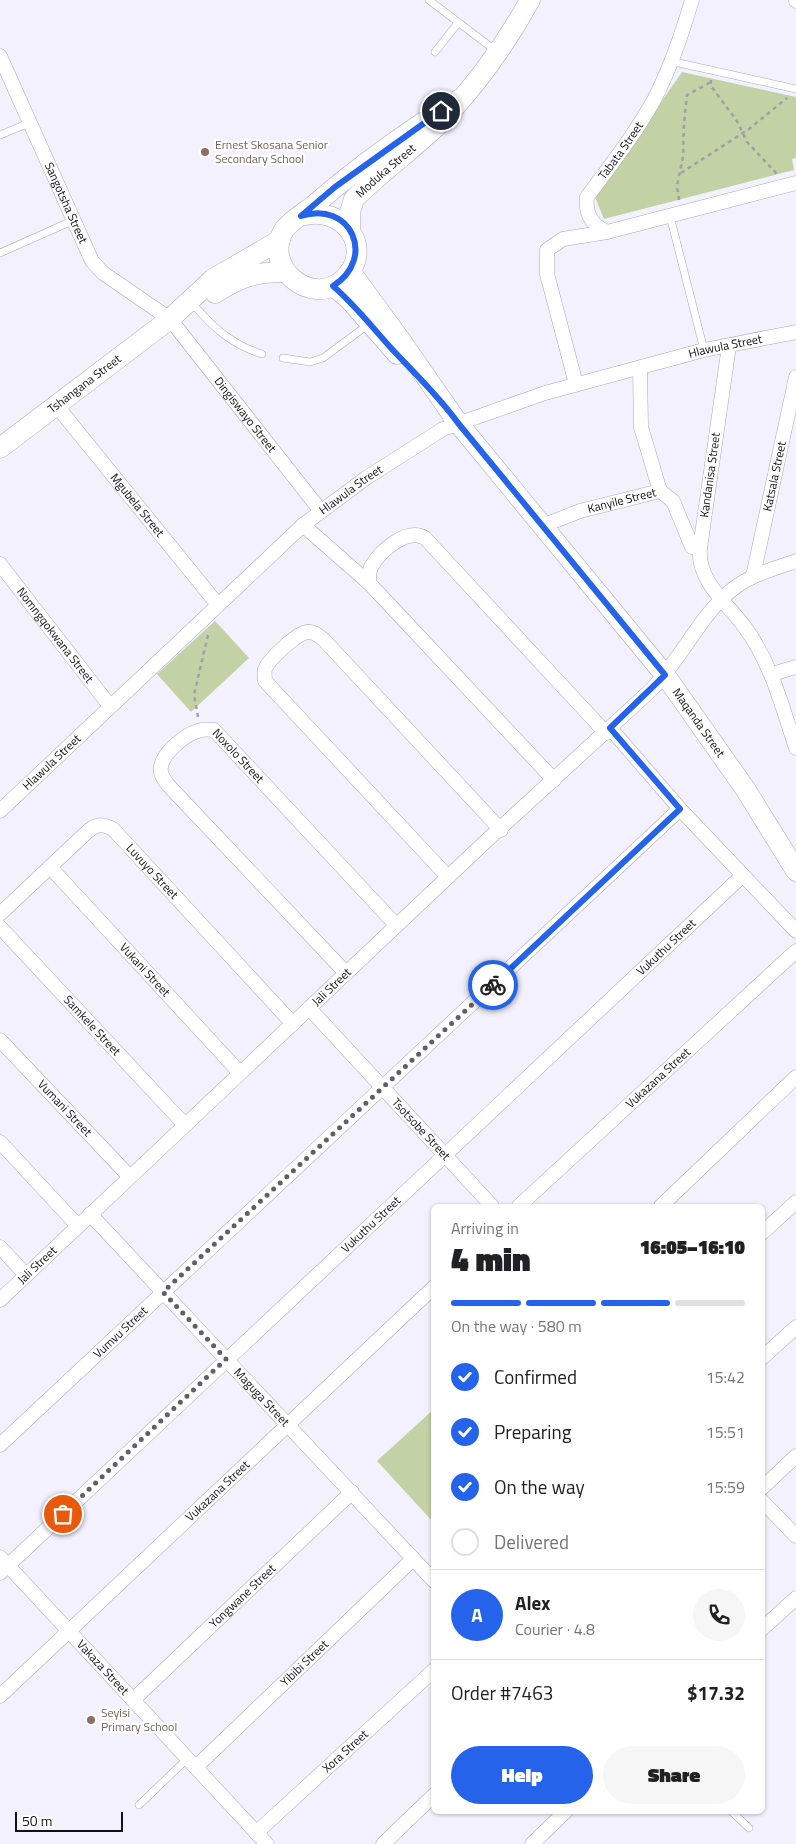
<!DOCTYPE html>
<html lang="en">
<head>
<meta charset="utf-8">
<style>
  body { margin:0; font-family:"Titillium Web",sans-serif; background:#f6f6f6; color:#202124; height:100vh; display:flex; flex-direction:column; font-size:19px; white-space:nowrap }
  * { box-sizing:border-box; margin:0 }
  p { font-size:16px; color:#757577 }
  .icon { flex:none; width:28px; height:28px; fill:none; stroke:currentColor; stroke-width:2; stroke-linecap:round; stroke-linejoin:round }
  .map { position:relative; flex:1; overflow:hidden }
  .drawer { position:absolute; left:431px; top:1204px; width:334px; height:610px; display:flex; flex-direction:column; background:#fff; border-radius:8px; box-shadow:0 1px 4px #0004 }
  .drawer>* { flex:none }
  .scale { position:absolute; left:15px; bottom:12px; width:108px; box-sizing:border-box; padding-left:5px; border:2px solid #111014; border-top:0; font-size:14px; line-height:18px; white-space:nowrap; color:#111014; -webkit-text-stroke:4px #fff; paint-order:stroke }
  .pin { position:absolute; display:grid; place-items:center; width:42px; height:42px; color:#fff; margin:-21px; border:2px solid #fff; border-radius:50%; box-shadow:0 1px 5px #0007 }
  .courier { position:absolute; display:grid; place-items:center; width:50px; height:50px; margin:-25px; border:4px solid #2563eb; border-radius:50%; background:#fff; color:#222; box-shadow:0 1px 6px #0007 }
  .headline em { font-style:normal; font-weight:800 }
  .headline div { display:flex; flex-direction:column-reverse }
  .headline { display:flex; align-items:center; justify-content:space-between; height:85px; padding:0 20px }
  h1 { font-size:32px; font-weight:800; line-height:38px }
  .bar { display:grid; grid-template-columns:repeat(4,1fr); gap:8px 5px; align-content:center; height:60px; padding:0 20px }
  .bar i { height:6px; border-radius:4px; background:#e0e0e0 }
  .bar .active { background:#2563eb }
  .bar p { grid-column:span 4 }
  .line { display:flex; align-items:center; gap:12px; padding:0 20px; border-top:1px solid #e0e0e0 }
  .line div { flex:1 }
  .round { display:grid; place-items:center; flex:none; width:52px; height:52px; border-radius:26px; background:#f6f6f6 }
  ol { padding:0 20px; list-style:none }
  li { display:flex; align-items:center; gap:15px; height:55px }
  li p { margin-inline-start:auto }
  li .icon { padding:5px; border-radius:50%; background:#2563eb; color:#fff; stroke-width:4 }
  li:last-child { color:#757577 }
  li i { width:28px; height:28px; border:2px solid #e0e0e0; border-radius:50% }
  .button { display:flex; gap:10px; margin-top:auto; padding:10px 20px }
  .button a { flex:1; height:58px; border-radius:30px; background:#2563eb; color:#fff; font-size:20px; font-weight:800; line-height:58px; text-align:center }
  .button a+a { background:#f6f6f6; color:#202124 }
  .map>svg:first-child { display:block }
</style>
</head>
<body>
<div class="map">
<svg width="796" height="1844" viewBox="0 0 796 1844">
  <rect width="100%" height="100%" fill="#f2f1fd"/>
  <g fill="#c2d2a5">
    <polygon points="682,72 796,97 796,158 792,159 794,170 604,219 595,197"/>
    <polygon points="215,621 249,658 191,712 157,674"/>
    <polygon points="434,1409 434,1523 377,1461"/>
  </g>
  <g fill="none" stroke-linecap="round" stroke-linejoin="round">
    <g stroke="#aaaab4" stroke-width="8">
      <g id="lane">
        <polyline points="429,0 496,51"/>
        <polyline points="435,52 458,23"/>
        <polyline points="670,61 796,89"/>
        <polyline points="0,135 29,123"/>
        <polyline points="670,216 704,350"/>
        <polyline points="0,253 72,221"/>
        <path d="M 194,305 C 213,328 233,345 262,354"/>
        <polyline points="283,358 310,362 323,358 369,324"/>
        <polyline points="139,1805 188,1758"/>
        <polyline points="731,1811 749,1828"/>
      </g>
    </g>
    <g stroke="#aaaab4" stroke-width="15">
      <g id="street">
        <polyline points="796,0 796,1"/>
        <path id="s1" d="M 0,56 L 92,261 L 103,273 L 170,319 L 320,510"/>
        <path id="s2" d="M 607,232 C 592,225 585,214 587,197 C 610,166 635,134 654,100 C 670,69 682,34 692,0"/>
        <path d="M 729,346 L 700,548 C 697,581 726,602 744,626 C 771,662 782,706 796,748"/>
        <polyline points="640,368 641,427 660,491"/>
        <polyline points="576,384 547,274 547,250 563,239 607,232 796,183"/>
        <path id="s3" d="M 56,405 L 218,605"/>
        <polyline points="303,525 369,583 554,780"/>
        <path id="s4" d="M 542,526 L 580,511 L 660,491 L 673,501 L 692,547 L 700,548"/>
        <path id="s5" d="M 0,564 L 110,706"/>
        <path id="s6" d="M 753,576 L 796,377"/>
        <path d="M 369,583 C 369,578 369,572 371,567 C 380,551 407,527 425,538 L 606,733"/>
        <polyline points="772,674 796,667"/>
        <polyline points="610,728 680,809 796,931"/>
        <path id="s7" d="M 0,811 L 303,525 L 366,478 L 443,429 L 545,393 L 704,350 L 796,332"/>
        <path id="s8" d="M 50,867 L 240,1073"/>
        <path d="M 448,877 L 265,681 C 265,677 264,673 265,669 C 269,659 296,634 307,632 C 314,631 319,636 324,640 L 501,830"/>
        <path id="s9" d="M 0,914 L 87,832 C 96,824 102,823 113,829 L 293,1024"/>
        <path id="s10" d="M 0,927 L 185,1125"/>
        <path id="s11" d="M 346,973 L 169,786 C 166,782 162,778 161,772 C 158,756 184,735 198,731 C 203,729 208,729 214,730 L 396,925"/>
        <path id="s12" d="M 309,1008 L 492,1206"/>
        <path id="s13" d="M 0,1040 L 130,1177"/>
        <polyline points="0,1142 78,1226"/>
        <path id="s14" d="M 519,1206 L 796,951"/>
        <polyline points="661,1206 796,1077"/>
        <path id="s15" d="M 90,1214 L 434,1581"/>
        <polyline points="762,1233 796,1202"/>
        <polyline points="0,1247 26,1275"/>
        <path id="s16" d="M 0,1300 L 484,843 L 651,690 C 680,661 702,612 733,589 C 752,574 774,569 796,561"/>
        <polyline points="762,1358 796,1327"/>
        <path id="s17" d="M 0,1445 L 680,809"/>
        <polyline points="762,1488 796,1456"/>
        <polyline points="762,1501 796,1536"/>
        <path id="s18" d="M 0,1557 L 267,1844"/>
        <path id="s19" d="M 0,1573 L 742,876"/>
        <polyline points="762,1629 796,1598"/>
        <path id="s20" d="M 0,1696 L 434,1287"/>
        <path id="s21" d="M 133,1700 L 352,1492"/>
        <path id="s22" d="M 196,1767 L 413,1559"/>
        <path id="s23" d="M 256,1833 L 434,1670"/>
        <polyline points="383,1844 434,1795"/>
        <polyline points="532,1844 566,1811"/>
      </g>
    </g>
    <g stroke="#aaaab4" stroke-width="21">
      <g id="secondary">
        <path d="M 301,216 C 344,203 376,250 343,280 C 310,308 262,266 284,230 C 291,220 304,213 313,206 C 359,166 408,131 460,99"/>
        <path id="s24" d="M 350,230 L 350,212 L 354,199 C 382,171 415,148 443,120 C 476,85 507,42 530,0"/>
        <path id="s25" d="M 350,271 L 401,341 L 458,423 L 665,675 L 746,790 L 796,871"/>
        <polyline points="333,286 349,299 397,354"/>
        <path d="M 215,293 C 241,277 254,272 285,272"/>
        <path id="s26" d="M 0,448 L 170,319 L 213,279 L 280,240"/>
      </g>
    </g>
    <g stroke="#a09fa8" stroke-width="2.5" stroke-dasharray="4 4" stroke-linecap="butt">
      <polyline points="711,80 711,86 737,121 747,142 777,174"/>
      <polyline points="681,173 749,129 787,98"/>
      <polyline points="679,200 677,186 683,157 684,123 687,95 711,82"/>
      <polyline points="198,717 194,695 208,635"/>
    </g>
    <use href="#lane" stroke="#fff" stroke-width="7"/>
    <use href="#street" stroke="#fff" stroke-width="14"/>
    <use href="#secondary" stroke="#fff" stroke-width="20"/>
  </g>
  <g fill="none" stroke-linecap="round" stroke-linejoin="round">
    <polyline stroke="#605f66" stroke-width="5" stroke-dasharray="0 9" points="63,1514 226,1359 163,1292 493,985"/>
    <path stroke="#2563eb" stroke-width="6" d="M 441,111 L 335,187 L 301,216 C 351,200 377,258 333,286 C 355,305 372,327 391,348 C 414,373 438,395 458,423 L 665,675 L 610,728 L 680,809 L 493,985"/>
  </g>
  <g fill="#8d6e63" stroke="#fff" stroke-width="2">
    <circle cx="205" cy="152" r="5"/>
    <circle cx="91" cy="1720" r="5"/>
  </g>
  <g text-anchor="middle" stroke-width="4.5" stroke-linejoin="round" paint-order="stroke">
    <g font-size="12" fill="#785e54" stroke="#fff" text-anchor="start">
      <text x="215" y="149">Ernest Skosana Senior<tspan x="215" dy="14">Secondary School</tspan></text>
      <text x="101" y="1717">Seyisi<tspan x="101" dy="14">Primary School</tspan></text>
    </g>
    <g font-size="12" fill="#111014" stroke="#fff">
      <text dy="4" stroke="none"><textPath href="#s2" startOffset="101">Tabata Street</textPath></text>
      <text dy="4" stroke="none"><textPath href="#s24" startOffset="74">Moduka Street</textPath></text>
      <text dy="4" stroke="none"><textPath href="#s1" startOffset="161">Sangotsha Street</textPath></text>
      <text dy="4" stroke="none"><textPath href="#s7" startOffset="881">Hlawula Street</textPath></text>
      <text dy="4" stroke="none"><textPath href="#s26" startOffset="106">Tshangana Street</textPath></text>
      <text dy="4" stroke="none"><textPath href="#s1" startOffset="444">Dingiswayo Street</textPath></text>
      <text transform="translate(710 475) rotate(-82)" y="4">Kandanisa Street</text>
      <text dy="4" stroke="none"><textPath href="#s6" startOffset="102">Katsala Street</textPath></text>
      <text dy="4" stroke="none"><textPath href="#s7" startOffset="476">Hlawula Street</textPath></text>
      <text dy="4" stroke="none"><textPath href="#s4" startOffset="84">Kanyile Street</textPath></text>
      <text dy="4" stroke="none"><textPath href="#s3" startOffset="129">Mgubela Street</textPath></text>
      <text dy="4" stroke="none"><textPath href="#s5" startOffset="90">Nomngqokwana Street</textPath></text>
      <text dy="4" stroke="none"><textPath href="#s25" startOffset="571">Maqanda Street</textPath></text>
      <text dy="4" stroke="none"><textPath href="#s11" startOffset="384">Noxolo Street</textPath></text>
      <text dy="4" stroke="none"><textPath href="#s7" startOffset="71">Hlawula Street</textPath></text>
      <text dy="4" stroke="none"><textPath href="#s9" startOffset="206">Luvuyo Street</textPath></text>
      <text dy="4" stroke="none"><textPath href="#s19" startOffset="914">Vukuthu Street</textPath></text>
      <text dy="4" stroke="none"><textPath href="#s8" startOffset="140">Vukani Street</textPath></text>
      <text dy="4" stroke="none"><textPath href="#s16" startOffset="456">Jali Street</textPath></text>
      <text dy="4" stroke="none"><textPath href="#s10" startOffset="135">Samkele Street</textPath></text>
      <text dy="4" stroke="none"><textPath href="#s14" startOffset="189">Vukazana Street</textPath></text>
      <text dy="4" stroke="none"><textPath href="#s13" startOffset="94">Vumani Street</textPath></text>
      <text dy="4" stroke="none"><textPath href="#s12" startOffset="165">Tsotsobe Street</textPath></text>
      <text dy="4" stroke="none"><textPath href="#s19" startOffset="509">Vukuthu Street</textPath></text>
      <text dy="4" stroke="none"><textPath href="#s16" startOffset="51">Jali Street</textPath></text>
      <text dy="4" stroke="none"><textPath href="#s17" startOffset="165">Vumvu Street</textPath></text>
      <text dy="4" stroke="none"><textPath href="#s15" startOffset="251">Maguga Street</textPath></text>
      <text dy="4" stroke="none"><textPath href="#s20" startOffset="299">Vukazana Street</textPath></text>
      <text dy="4" stroke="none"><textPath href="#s21" startOffset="151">Yongwane Street</textPath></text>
      <text dy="4" stroke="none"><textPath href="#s22" startOffset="150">Yibibi Street</textPath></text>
      <text dy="4" stroke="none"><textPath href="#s18" startOffset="151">Vakaza Street</textPath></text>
      <text dy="4" stroke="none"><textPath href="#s23" startOffset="121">Xora Street</textPath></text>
    </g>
  </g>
</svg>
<div class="scale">50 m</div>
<div class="pin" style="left:63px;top:1514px;background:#ea580c"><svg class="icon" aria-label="bag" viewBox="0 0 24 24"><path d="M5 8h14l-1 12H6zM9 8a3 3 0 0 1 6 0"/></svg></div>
<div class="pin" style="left:441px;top:111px;background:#1f2937"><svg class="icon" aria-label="home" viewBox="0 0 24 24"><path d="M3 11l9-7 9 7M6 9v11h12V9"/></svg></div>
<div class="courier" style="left:493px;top:985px"><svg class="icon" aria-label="bike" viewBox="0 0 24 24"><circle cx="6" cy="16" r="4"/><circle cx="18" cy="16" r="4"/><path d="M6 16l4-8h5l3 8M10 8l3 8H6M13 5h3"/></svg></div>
<section class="drawer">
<div class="headline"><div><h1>4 min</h1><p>Arriving in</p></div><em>16:05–16:10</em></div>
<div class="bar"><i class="active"></i><i class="active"></i><i class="active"></i><i></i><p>On the way · 580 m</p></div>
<ol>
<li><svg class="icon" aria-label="check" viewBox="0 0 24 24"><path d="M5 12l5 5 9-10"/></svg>Confirmed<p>15:42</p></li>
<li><svg class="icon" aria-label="check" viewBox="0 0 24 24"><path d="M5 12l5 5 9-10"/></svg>Preparing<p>15:51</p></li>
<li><svg class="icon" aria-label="check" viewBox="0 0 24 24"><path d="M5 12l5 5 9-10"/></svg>On the way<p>15:59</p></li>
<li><i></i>Delivered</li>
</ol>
<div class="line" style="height:90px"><b class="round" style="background:#2563eb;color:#fff">A</b><div><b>Alex</b><p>Courier · 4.8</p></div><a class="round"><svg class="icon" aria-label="phone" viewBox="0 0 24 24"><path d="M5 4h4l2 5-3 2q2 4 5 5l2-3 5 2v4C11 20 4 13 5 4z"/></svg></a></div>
<div class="line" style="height:65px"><div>Order #7463</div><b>$17.32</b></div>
<div class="button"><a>Help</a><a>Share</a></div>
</section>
</div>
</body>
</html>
